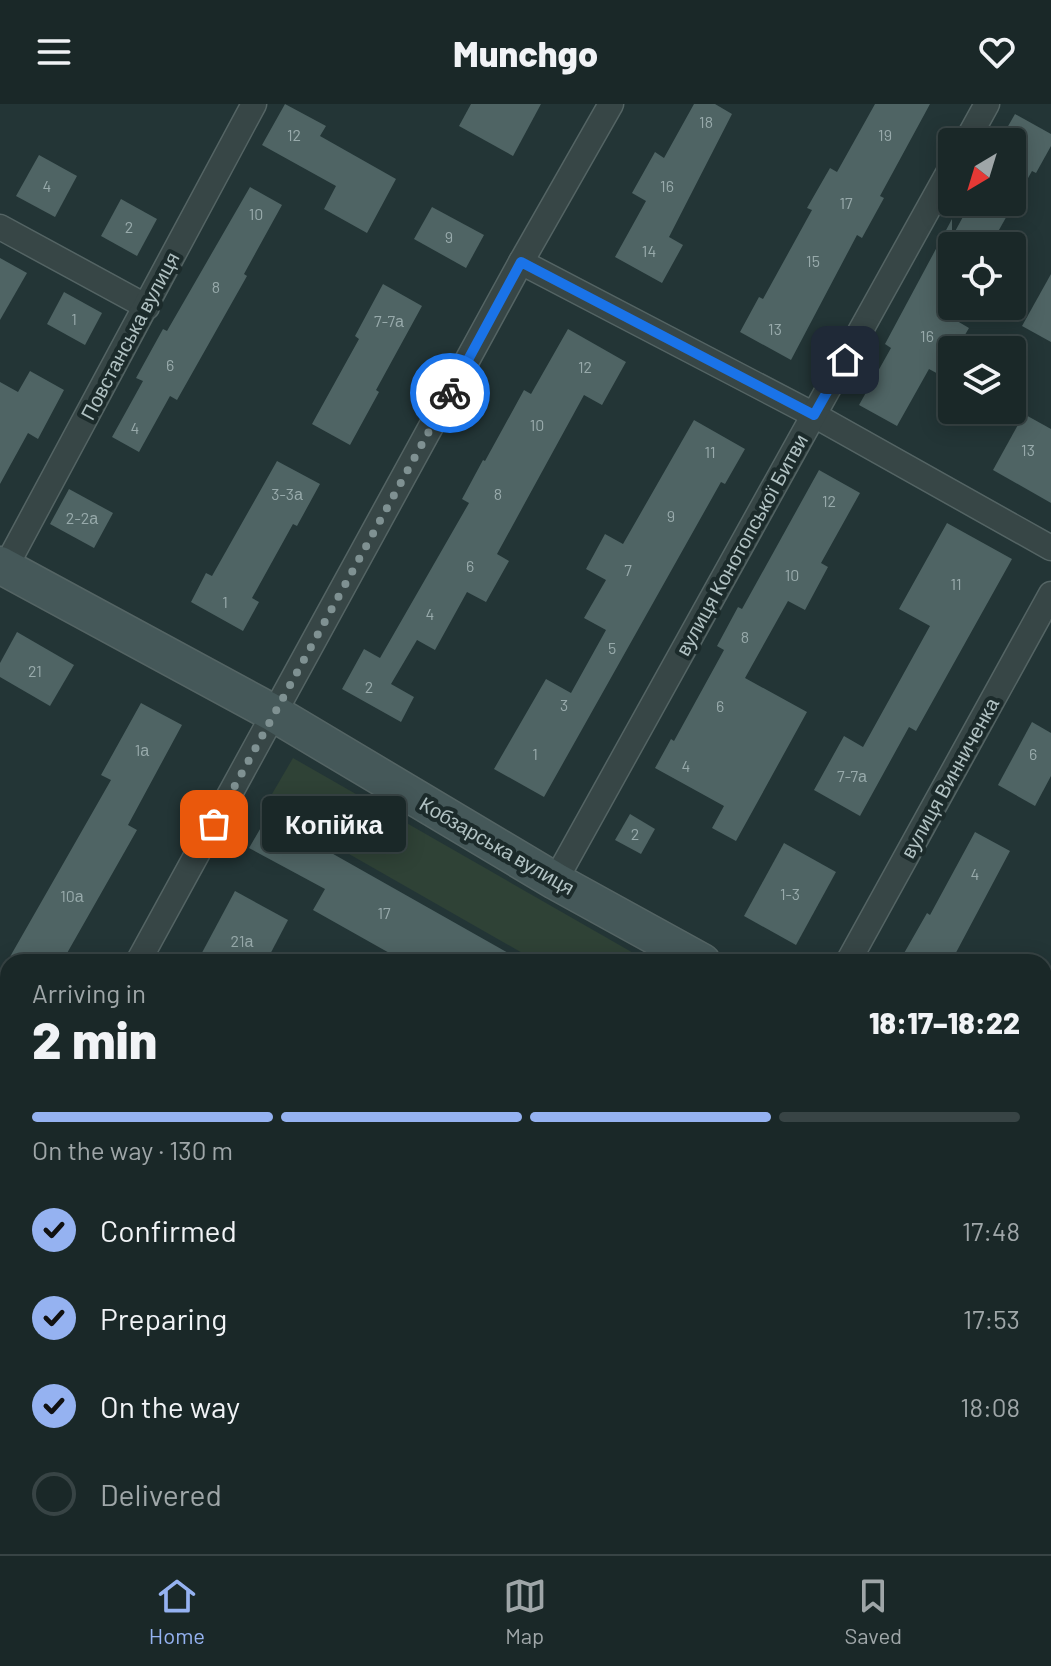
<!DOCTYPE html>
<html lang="en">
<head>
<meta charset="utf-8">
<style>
  body { margin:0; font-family:Barlow,sans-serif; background:#233030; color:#f1f3f6; height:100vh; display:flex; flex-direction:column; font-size:30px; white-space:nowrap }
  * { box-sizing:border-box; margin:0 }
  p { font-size:26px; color:#9fa6a8 }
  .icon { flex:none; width:44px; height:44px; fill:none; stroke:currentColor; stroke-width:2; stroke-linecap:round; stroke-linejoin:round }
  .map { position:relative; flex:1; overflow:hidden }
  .side { position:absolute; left:0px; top:850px; width:1052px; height:600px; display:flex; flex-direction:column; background:#1a2828; border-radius:24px 24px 0 0; box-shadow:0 4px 20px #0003,0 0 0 2px #384445 }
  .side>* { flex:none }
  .needle { width:52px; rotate:218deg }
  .tools { position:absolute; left:938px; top:24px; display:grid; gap:16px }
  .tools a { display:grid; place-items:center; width:88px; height:88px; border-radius:8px; background:#1a2828; box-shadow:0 4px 20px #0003,0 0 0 2px #384445; font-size:40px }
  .pin { position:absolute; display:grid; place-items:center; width:68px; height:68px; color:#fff; margin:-34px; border-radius:16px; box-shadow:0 4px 12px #0006 }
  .courier { position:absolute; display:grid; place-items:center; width:80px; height:80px; margin:-40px; border:6px solid #1a73e8; border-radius:50%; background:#fff; color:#222; box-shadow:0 2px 10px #0007 }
  .bubble { position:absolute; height:56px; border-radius:8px; background:#1a2828; box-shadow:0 4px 20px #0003,0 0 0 2px #384445; font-size:26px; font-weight:800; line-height:56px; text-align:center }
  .head em { font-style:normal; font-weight:800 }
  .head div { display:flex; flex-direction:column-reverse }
  .head { display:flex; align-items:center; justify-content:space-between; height:136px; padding:0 32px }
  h1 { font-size:52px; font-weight:800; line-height:60px }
  .bar { display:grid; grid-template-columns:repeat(4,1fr); gap:12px 8px; align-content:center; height:96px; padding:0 32px }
  .bar i { height:10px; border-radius:6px; background:#384445 }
  .bar .current { background:#95b2f1 }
  .bar p { grid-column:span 4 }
  ol { padding:0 32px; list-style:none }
  li { display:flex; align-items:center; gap:24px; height:88px }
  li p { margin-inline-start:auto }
  li .icon { padding:8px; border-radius:50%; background:#95b2f1; color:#111; stroke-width:4 }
  li:last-child { color:#9fa6a8 }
  li i { width:44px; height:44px; border:4px solid #384445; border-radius:50% }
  header { display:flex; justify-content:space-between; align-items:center; height:104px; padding:0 32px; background:#1a2828; font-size:36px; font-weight:800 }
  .tabs { display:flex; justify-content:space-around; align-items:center; height:112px; border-top:2px solid #384445; background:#1a2828; font-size:22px; color:#9fa6a8 }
  .tabs a { display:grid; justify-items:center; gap:4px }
  .tabs .current { color:#95b2f1 }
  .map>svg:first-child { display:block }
</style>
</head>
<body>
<header><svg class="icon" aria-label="menu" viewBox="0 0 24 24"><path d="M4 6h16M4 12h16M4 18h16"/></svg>Munchgo<svg class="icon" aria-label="heart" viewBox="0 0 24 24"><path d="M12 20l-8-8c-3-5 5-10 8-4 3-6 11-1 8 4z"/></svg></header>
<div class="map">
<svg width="1051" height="1450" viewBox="0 0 1051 1450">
  <rect width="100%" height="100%" fill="#233536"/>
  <polygon fill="#2f4236" points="293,654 649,858 538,858 265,702"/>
  <g fill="#4f6464">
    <polygon points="285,0 326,22 320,32 396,75 367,129 324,105 336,82 262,41"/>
    <polygon points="471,0 541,0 513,52 459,22"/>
    <polygon points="694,0 715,0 732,10 669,133 683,141 662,179 615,153 646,97 632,89 655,48 664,54"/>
    <polygon points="875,0 930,0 880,92 884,94 862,134 857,131 791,256 740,228 759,193 763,195 812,106 807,104 830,64 837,68"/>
    <polygon points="1015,10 1051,30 1051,42 1036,69 1032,67 990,142 952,142 952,214 969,224 956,246 952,246 952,254 942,272 929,265 897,322 859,301 891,244 885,240 952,115 952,133 971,98 1012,98 1012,38 999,38"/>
    <polygon points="39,51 77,72 55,113 16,92"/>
    <polygon points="250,83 282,101 244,170 247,172 177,296 170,292 139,348 112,333 143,277 136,274 163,225 167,227"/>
    <polygon points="121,95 157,115 137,152 101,132"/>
    <polygon points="432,103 484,131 466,164 414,135"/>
    <polygon points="0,154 27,169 0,216"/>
    <polygon points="1051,170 1051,238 1022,222"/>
    <polygon points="383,180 422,202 376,286 379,288 350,341 312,320 359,235 355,232"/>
    <polygon points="64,188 102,209 85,241 47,220"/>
    <polygon points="568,225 626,258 602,301 584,291 497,450 509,457 486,498 467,488 435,546 417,536 391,580 414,593 401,618 342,585 364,545 380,554 469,399 462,395 483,356 485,357 524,286 531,290"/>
    <polygon points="30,267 64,286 38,335 28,329 0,380 0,278 18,288"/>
    <polygon points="1024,310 1051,325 1051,399 993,366"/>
    <polygon points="694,316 745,345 725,380 721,378 544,693 494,665 546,575 571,589 606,526 584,514 606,476 586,465 605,430 623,440"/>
    <polygon points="277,357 320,380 297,422 293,420 252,494 259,498 243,527 191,498 206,469 212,472"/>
    <polygon points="819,366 860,389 821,459 828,463 805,506 788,497 745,574 807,608 736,737 712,724 724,702 655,664 671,635 674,637 724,546 717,542 738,503 742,505"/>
    <polygon points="69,385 113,409 94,444 50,420"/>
    <polygon points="947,419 1012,455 916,627 909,623 860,712 814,686 844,632 863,643 930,522 899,505"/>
    <polygon points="17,528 74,561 50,602 0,573 0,559"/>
    <polygon points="141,599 182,621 128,721 137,726 62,858 7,858 111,676 101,671"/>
    <polygon points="1032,618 1051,629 1051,672 1035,702 998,681"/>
    <polygon points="630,710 655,725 641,750 615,736"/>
    <polygon points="267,713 335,751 524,858 406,858 384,846 313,806 325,785 249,744"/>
    <polygon points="975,728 1010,747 951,858 899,858 927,809 930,811"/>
    <polygon points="784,739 836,768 796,841 744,812"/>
    <polygon points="235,787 288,816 266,858 197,858"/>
  </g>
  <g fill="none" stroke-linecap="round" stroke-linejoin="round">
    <g stroke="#546464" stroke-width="27">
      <g id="street">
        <polyline points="966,38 987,0"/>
        <polyline points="0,123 147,203"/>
        <polyline points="521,158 814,311 1051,444"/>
        <polyline points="5,464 254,0"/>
        <polyline points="555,777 952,62"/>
        <polyline points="138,858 521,158 611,0"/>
        <polyline points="848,858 1051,490"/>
      </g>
    </g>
    <g stroke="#546464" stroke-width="39">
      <g id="secondary">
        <polyline points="0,461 275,610 555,777 702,858"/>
        <polyline points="1044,1048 1051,1052"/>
        <polyline points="0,1091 8,1095"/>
        <polyline points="827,1442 846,1450"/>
      </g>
    </g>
    <use href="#street" stroke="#374646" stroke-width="24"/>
    <use href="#secondary" stroke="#455859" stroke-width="36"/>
  </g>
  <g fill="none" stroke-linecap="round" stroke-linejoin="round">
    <polyline stroke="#7f9192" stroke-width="8" stroke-dasharray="0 14.4" points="214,720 450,289"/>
    <polyline stroke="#1a73e8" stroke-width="10" points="450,289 521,158 814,311 845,256"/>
  </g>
  <g text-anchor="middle" stroke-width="8" stroke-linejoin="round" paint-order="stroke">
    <g font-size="16" fill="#98aaab">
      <text x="706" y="24">18</text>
      <text x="294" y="37">12</text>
      <text x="885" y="37">19</text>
      <text x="47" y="88">4</text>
      <text x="667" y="88">16</text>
      <text x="846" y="105">17</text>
      <text x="256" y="116">10</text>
      <text x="129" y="129">2</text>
      <text x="449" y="139">9</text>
      <text x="649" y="153">14</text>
      <text x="813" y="163">15</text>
      <text x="216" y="189">8</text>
      <text x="74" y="221">1</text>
      <text x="389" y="223">7-7а</text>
      <text x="775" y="231">13</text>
      <text x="927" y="238">16</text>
      <text x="170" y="267">6</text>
      <text x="585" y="269">12</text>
      <text x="537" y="327">10</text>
      <text x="135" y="330">4</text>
      <text x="1028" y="352">13</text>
      <text x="710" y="354">11</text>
      <text x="287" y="396">3-3а</text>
      <text x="498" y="396">8</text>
      <text x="829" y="403">12</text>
      <text x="671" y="418">9</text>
      <text x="82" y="420">2-2а</text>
      <text x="470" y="468">6</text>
      <text x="628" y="472">7</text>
      <text x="792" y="477">10</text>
      <text x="956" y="486">11</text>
      <text x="225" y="504">1</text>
      <text x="430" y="516">4</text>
      <text x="745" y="539">8</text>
      <text x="612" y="550">5</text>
      <text x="35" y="573">21</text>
      <text x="369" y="589">2</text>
      <text x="564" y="607">3</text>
      <text x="720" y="608">6</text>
      <text x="142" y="652">1а</text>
      <text x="535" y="656">1</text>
      <text x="1033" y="656">6</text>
      <text x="686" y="668">4</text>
      <text x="852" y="678">7-7а</text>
      <text x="635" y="736">2</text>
      <text x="975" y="776">4</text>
      <text x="790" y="796">1-3</text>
      <text x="72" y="798">10а</text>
      <text x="384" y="815">17</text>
      <text x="242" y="843">21а</text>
    </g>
    <g font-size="20" fill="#b1c2c3" stroke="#1c2b2b">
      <text transform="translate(130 232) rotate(-62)" y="7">Повстанська вулиця</text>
      <text transform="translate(742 441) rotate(-61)" y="7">вулиця Конотопської Битви</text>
      <text transform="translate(950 674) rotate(-61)" y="7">вулиця Винниченка</text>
      <text transform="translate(497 742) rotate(30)" y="7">Кобзарська вулиця</text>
    </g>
  </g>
</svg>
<div class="tools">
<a><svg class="needle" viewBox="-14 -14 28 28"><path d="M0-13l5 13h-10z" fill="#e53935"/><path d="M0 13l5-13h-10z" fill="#9fa6a8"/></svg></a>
<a><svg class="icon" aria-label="locate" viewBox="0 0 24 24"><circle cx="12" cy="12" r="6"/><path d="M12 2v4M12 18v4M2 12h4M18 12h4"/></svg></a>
<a><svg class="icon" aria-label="layers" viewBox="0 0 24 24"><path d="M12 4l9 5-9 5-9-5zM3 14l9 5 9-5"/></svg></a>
</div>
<div class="pin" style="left:214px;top:720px;background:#ea580c"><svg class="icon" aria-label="bag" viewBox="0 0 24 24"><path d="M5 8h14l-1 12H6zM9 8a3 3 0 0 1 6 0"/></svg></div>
<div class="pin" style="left:845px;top:256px;background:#1f2937"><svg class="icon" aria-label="home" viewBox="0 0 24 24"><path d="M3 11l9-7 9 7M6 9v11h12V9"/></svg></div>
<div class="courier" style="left:450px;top:289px"><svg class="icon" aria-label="bike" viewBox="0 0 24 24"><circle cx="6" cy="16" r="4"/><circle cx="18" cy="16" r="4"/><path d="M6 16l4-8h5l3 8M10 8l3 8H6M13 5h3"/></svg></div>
<div class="bubble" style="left:262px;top:692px;width:144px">Копійка</div>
<section class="side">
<div class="head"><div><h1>2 min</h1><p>Arriving in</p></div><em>18:17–18:22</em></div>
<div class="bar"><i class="current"></i><i class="current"></i><i class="current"></i><i></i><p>On the way · 130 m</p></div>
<ol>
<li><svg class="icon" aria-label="check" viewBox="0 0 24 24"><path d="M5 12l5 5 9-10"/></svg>Confirmed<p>17:48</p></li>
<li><svg class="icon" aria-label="check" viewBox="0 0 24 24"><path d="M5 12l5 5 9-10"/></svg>Preparing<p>17:53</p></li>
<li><svg class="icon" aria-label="check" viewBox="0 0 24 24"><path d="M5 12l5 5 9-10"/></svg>On the way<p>18:08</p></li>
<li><i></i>Delivered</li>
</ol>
</section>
</div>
<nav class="tabs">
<a class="current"><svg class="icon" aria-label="home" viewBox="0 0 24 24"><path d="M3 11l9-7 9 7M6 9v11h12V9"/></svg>Home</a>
<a><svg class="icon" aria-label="map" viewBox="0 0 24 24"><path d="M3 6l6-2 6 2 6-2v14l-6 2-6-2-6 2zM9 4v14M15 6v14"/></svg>Map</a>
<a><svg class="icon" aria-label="saved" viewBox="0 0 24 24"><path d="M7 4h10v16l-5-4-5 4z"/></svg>Saved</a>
</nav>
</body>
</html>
